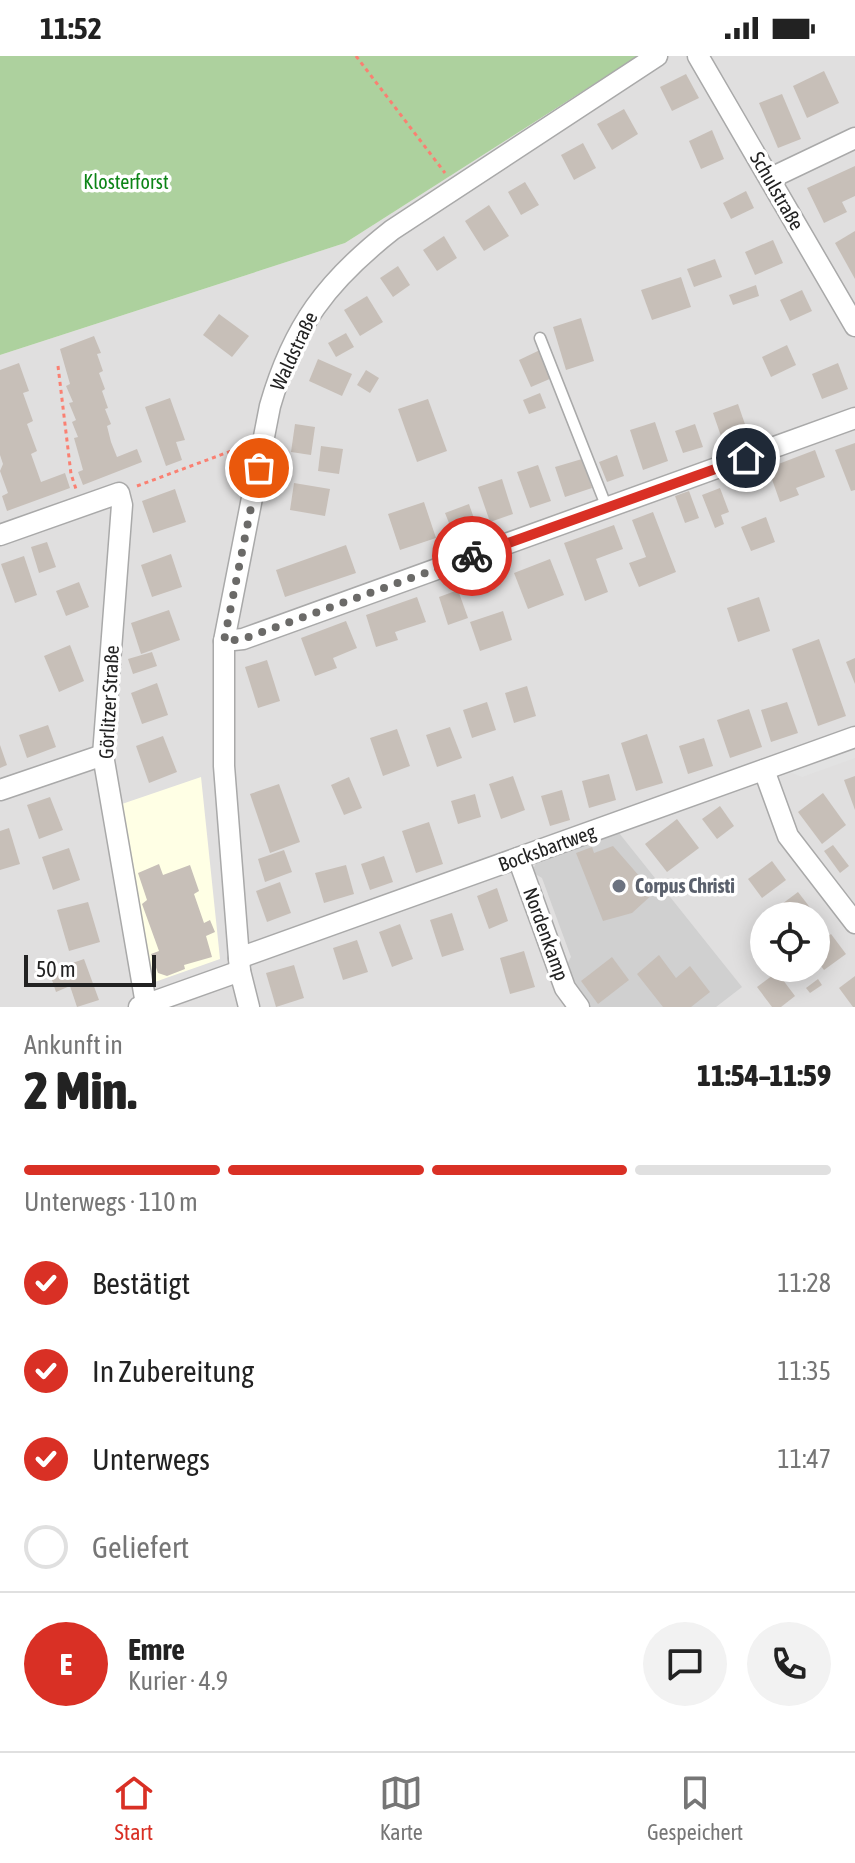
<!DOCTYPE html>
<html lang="de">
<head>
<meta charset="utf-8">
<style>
  body { margin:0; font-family:"Asap Condensed",sans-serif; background:#f2f2f2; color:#222; height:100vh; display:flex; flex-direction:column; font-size:30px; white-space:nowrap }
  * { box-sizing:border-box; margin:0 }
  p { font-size:26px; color:#767676 }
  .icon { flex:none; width:44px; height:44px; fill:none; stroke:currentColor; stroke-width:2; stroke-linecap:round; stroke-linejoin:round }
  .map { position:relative; height:951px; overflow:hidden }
  .panel { display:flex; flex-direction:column; background:#fff; flex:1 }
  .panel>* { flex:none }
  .controls { position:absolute; left:750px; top:846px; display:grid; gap:16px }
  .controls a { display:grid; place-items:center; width:80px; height:80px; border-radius:50%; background:#fff; box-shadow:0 4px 20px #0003; font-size:40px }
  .scale { position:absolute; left:24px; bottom:20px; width:132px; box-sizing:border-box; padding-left:8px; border:4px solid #222; border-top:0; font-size:22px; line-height:28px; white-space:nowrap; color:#222; -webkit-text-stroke:6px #fff; paint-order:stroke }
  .pin { position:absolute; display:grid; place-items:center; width:68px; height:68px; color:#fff; margin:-34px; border:4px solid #fff; border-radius:50%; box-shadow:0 2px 8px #0007 }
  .courier { position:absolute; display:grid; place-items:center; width:80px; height:80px; margin:-40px; border:6px solid #d93025; border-radius:50%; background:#fff; color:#222; box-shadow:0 2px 10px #0007 }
  .headline em { font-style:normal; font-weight:800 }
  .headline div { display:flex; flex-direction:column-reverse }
  .headline { display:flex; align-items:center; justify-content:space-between; height:136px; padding:0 24px }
  h1 { font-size:52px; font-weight:800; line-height:60px }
  .bar { display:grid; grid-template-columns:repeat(4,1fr); gap:12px 8px; align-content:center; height:96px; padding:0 24px }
  .bar i { height:10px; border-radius:6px; background:#e0e0e0 }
  .bar .selected { background:#d93025 }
  .bar p { grid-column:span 4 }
  .line { display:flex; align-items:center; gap:20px; padding:0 24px; border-top:2px solid #e0e0e0 }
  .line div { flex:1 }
  .round { display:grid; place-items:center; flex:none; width:84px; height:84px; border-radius:42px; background:#f2f2f2 }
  ol { padding:0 24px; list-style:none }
  li { display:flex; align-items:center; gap:24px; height:88px }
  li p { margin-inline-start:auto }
  li .icon { padding:8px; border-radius:50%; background:#d93025; color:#fff; stroke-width:4 }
  li:last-child { color:#767676 }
  li i { width:44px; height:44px; border:4px solid #e0e0e0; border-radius:50% }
  .status { display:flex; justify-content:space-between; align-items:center; height:56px; padding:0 40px; background:#fff; direction:ltr }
  .status svg { height:22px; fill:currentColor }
  .tab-bar { display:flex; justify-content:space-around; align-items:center; height:112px; border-top:2px solid #e0e0e0; background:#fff; font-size:22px; color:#767676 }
  .tab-bar a { display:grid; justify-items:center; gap:4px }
  .tab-bar .selected { color:#d93025 }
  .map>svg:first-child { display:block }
</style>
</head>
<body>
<div class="status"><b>11:52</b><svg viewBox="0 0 49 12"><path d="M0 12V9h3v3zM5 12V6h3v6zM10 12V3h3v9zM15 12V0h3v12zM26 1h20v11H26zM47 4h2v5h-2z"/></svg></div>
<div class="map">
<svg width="855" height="951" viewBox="0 0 855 951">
  <rect width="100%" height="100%" fill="#f2efe9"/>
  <path fill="#e0dfdf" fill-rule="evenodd" d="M 638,0 L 855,0 L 855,951 L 0,951 L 0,299 L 345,187 ZM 764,860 L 816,860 L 816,912 L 764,912 Z"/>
  <polygon fill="#ffffe5" points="201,721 220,903 152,927 119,749"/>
  <polygon fill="#d0d0d0" points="619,777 742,931 716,951 588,951 573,931 566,910 571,901 542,822 532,816 536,807"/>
  <polygon fill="#add19e" points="0,0 638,0 345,187 0,299"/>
  <polygon fill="#e2e2e2" points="855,690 855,702 802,721 787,715"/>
  <g fill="#c7bfb8">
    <polygon points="824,15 839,47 807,62 793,30"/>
    <polygon points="686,18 699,42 672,55 660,31"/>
    <polygon points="782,38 801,83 778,92 759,47"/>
    <polygon points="624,53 638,78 612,94 597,68"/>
    <polygon points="712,74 724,103 701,113 689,85"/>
    <polygon points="583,87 596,112 574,124 561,99"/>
    <polygon points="855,110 855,140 842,146 847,156 824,167 807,132"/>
    <polygon points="525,126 539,149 521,159 508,136"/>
    <polygon points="746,135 754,152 731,163 723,147"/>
    <polygon points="489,149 509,180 484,195 465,165"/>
    <polygon points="855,175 855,223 835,187"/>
    <polygon points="444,180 457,202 437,215 423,194"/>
    <polygon points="773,184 783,207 755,219 745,196"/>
    <polygon points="715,203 722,221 694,231 687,213"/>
    <polygon points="398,210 410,229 393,241 380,222"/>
    <polygon points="681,221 691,251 652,264 641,234"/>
    <polygon points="756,229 759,240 733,249 729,239"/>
    <polygon points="802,234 812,255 790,265 780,244"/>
    <polygon points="367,240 383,266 360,280 344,254"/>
    <polygon points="219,258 249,280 232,301 203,279"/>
    <polygon points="581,262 594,305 566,314 553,271"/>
    <polygon points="346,277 354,291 336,301 328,287"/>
    <polygon points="94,280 101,297 97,298 103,315 99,317 105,333 102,335 108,352 105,353 111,368 107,370 111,386 117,401 137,393 142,406 83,429 78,416 83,414 74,382 78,381 72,366 76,364 69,347 73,346 66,330 70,328 60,293"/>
    <polygon points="787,289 796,309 771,321 762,301"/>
    <polygon points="540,294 552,322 531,331 519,304"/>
    <polygon points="318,303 352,318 342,340 309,325"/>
    <polygon points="19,307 29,335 23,337 33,365 27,368 37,395 31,398 41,426 65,417 70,432 7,455 2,440 8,437 0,415 3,408 0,399 0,314"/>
    <polygon points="838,307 848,333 822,343 812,318"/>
    <polygon points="366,314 379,322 370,337 357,329"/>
    <polygon points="540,337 546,352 529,358 523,344"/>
    <polygon points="170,342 185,384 176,386 182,404 166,410 145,351"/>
    <polygon points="428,343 447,395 417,406 398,353"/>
    <polygon points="738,348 747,374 722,383 713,357"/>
    <polygon points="655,366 668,405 643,414 630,374"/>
    <polygon points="295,368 315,371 311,399 291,396"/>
    <polygon points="695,368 703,391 683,397 675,375"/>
    <polygon points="855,387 855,434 851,435 835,394"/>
    <polygon points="321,390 343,393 339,418 318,415"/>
    <polygon points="815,394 825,421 796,432 799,439 780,446 768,412"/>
    <polygon points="617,399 624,420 607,426 599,406"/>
    <polygon points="582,403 592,432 565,441 555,411"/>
    <polygon points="538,409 551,445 530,452 517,416"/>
    <polygon points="502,423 513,458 490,466 478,431"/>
    <polygon points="294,427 330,433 325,460 290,454"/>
    <polygon points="720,432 729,456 721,459 724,468 715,472 702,439"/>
    <polygon points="175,433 186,466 153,477 142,445"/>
    <polygon points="689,435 699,462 685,467 675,440"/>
    <polygon points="424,446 436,482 400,494 388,458"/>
    <polygon points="469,448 478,474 455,482 445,457"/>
    <polygon points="653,456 676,516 639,531 629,507 646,501 632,464"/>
    <polygon points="766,461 775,486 751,495 741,471"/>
    <polygon points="614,469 623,493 596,503 608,536 585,545 564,487"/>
    <polygon points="47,486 56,511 39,517 31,491"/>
    <polygon points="346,489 356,517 285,541 276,514"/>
    <polygon points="171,498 182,531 152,541 141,509"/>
    <polygon points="24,500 37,539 15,547 1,508"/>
    <polygon points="550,503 564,539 528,553 514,517"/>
    <polygon points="79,526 89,551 66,560 56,535"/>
    <polygon points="458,534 468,562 448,569 439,541"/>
    <polygon points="417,541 426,566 395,576 398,584 376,591 366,559"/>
    <polygon points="759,541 770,575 738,586 727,552"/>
    <polygon points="169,554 180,584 141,598 131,567"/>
    <polygon points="503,555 512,584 480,595 470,566"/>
    <polygon points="346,565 357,592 333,602 337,612 315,620 301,582"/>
    <polygon points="819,583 846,660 818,670 792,593"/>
    <polygon points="70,589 84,625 59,636 44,600"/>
    <polygon points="152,596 157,610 133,618 128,603"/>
    <polygon points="855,602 855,628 846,606"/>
    <polygon points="267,604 280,645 258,652 245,611"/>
    <polygon points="157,627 168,659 142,668 131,637"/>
    <polygon points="527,630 536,660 514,667 505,637"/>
    <polygon points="487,646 496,674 472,682 463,654"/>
    <polygon points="787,646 798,677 771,686 761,654"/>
    <polygon points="749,653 762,691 730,702 717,664"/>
    <polygon points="48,669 56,691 27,702 19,679"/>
    <polygon points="450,671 462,702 437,711 426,679"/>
    <polygon points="397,673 410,710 383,720 370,682"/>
    <polygon points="647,678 663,727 636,735 621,687"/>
    <polygon points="163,680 177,716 149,727 136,690"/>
    <polygon points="704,682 713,710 688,718 679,690"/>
    <polygon points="0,689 7,709 0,712"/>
    <polygon points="609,718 616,744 589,752 582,725"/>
    <polygon points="513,720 525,754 501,763 489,728"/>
    <polygon points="855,720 855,754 844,724"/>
    <polygon points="349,721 362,752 344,759 331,729"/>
    <polygon points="279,728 300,786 270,797 250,738"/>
    <polygon points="562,734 570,764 550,770 541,740"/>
    <polygon points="823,737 846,769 822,788 798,756"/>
    <polygon points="475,738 481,761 458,768 451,745"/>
    <polygon points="50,741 63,774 39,783 27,749"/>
    <polygon points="720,750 734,770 717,783 702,763"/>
    <polygon points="677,763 699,792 667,816 645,788"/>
    <polygon points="429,766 443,808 416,817 402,775"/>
    <polygon points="9,772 20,808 0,814 0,775"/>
    <polygon points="833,789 849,810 840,817 824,795"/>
    <polygon points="613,790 654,837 632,857 603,865 576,797 592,791 594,797"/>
    <polygon points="69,792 80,824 53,834 42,801"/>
    <polygon points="284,794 292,816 265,826 258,803"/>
    <polygon points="384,800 393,826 370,834 361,808"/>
    <polygon points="772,805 786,824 762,842 748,823"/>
    <polygon points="159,808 163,819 190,809 199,835 194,838 204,867 210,864 215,876 206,880 212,901 184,909 185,913 167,920 158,917 151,898 159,895 142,848 147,844 138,817"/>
    <polygon points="346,809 354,838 324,847 315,817"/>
    <polygon points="280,826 291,857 267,866 256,835"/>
    <polygon points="497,832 508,865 489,873 477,840"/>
    <polygon points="798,836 815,858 812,860 766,860"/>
    <polygon points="88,846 100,886 69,895 57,854"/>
    <polygon points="452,857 464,894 442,901 430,864"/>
    <polygon points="400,868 413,903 392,911 379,876"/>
    <polygon points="831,878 846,898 824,914 818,906 816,908 816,889"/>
    <polygon points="357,884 368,916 343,924 333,892"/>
    <polygon points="524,895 535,931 510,938 500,902"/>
    <polygon points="659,899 676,922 690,910 710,936 691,951 663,951 637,918"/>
    <polygon points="612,901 629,924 598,948 581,925"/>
    <polygon points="84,903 99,944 77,951 70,930 56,936 49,915"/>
    <polygon points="294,909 304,942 276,951 266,917"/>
    <polygon points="777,916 795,940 781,951 772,951 757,931"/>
    <polygon points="855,920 855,951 853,951 839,932"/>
    <polygon points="818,923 822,929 810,937 806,932"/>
  </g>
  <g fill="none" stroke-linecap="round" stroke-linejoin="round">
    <g stroke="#a9a9a9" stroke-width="13">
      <polyline id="service" points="540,282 607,452"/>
    </g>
    <g stroke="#a9a9a9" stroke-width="23">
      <g id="minor">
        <polyline points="698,0 855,270"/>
        <polyline points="771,122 855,82"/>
        <polyline points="0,479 119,437 122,449 103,699 146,948"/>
        <polyline points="224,585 243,583 855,362"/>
        <polyline points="764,714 788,780 855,867"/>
        <polyline points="0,734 103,699"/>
        <polyline points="518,802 565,932 579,951"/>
        <polyline points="239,902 855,681"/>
        <polyline points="139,951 240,915"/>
        <path d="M 249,951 L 240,915 L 224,710 L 224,585 L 270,350 C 293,270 327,225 392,174 L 657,0"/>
      </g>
    </g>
    <g stroke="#fa8072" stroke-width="3" stroke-dasharray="4 4" stroke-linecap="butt">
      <polyline points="356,0 445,117"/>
      <polyline points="58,310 71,418 76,433"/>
      <polyline points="137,430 242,391"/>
    </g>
    <use href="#service" stroke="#fff" stroke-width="10"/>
    <use href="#minor" stroke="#fff" stroke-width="20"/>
  </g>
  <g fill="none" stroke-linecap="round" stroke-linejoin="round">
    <polyline stroke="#6b6a68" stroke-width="8" stroke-dasharray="0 14.4" points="259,412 224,585 243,583 472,500"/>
    <polyline stroke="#d93025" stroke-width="10" points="472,500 746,402"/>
  </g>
  <circle fill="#6b7280" stroke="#fff" stroke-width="3" cx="619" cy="830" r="8"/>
  <g text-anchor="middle" stroke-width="7" stroke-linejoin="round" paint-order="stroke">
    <g font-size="20" fill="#0c8416" stroke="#fff">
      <text x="126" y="133">Klosterforst</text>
    </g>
    <g font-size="20" fill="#222" stroke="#fff">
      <text transform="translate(777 135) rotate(60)" y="7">Schulstraße</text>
      <text transform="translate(294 295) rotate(-65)" y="7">Waldstraße</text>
      <text transform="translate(109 646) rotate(-87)" y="7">Görlitzer Straße</text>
      <text transform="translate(547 792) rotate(-20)" y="7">Bocksbartweg</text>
      <text transform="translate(546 878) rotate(70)" y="7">Nordenkamp</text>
    </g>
    <g font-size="20" font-weight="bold" fill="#5b616d" stroke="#fff" text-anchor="start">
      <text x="635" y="837">Corpus Christi</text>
    </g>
  </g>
</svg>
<div class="controls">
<a><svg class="icon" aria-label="locate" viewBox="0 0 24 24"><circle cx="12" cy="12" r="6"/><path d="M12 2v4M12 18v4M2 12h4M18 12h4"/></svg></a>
</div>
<div class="scale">50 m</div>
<div class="pin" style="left:259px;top:412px;background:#ea580c"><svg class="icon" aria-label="bag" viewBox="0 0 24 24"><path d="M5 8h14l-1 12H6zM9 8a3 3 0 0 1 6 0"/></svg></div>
<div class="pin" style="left:746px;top:402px;background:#1f2937"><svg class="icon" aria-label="home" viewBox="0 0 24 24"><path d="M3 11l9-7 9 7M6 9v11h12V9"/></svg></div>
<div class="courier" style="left:472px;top:500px"><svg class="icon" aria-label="bike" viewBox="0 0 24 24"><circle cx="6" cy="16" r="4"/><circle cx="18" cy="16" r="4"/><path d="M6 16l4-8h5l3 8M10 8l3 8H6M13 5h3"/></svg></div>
</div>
<section class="panel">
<div class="headline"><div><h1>2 Min.</h1><p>Ankunft in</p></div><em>11:54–11:59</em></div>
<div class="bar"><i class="selected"></i><i class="selected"></i><i class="selected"></i><i></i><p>Unterwegs · 110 m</p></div>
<ol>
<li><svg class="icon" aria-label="check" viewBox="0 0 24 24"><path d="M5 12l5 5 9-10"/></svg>Bestätigt<p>11:28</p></li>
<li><svg class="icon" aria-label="check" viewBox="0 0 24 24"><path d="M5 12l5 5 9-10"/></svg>In Zubereitung<p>11:35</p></li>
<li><svg class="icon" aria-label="check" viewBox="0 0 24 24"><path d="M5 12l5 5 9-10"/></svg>Unterwegs<p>11:47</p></li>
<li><i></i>Geliefert</li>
</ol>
<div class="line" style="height:144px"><b class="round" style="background:#d93025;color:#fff">E</b><div><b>Emre</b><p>Kurier · 4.9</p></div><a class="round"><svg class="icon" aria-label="chat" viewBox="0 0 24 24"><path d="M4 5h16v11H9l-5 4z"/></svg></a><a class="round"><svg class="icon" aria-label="phone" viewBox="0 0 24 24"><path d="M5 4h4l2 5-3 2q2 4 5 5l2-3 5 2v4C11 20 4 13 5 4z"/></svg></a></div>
</section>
<nav class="tab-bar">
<a class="selected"><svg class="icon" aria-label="home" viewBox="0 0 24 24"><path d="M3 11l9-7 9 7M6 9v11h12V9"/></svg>Start</a>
<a><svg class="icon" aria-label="map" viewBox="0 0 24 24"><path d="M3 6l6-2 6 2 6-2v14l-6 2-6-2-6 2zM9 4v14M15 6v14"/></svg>Karte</a>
<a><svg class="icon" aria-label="saved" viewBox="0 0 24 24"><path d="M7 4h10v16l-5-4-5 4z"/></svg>Gespeichert</a>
</nav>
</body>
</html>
